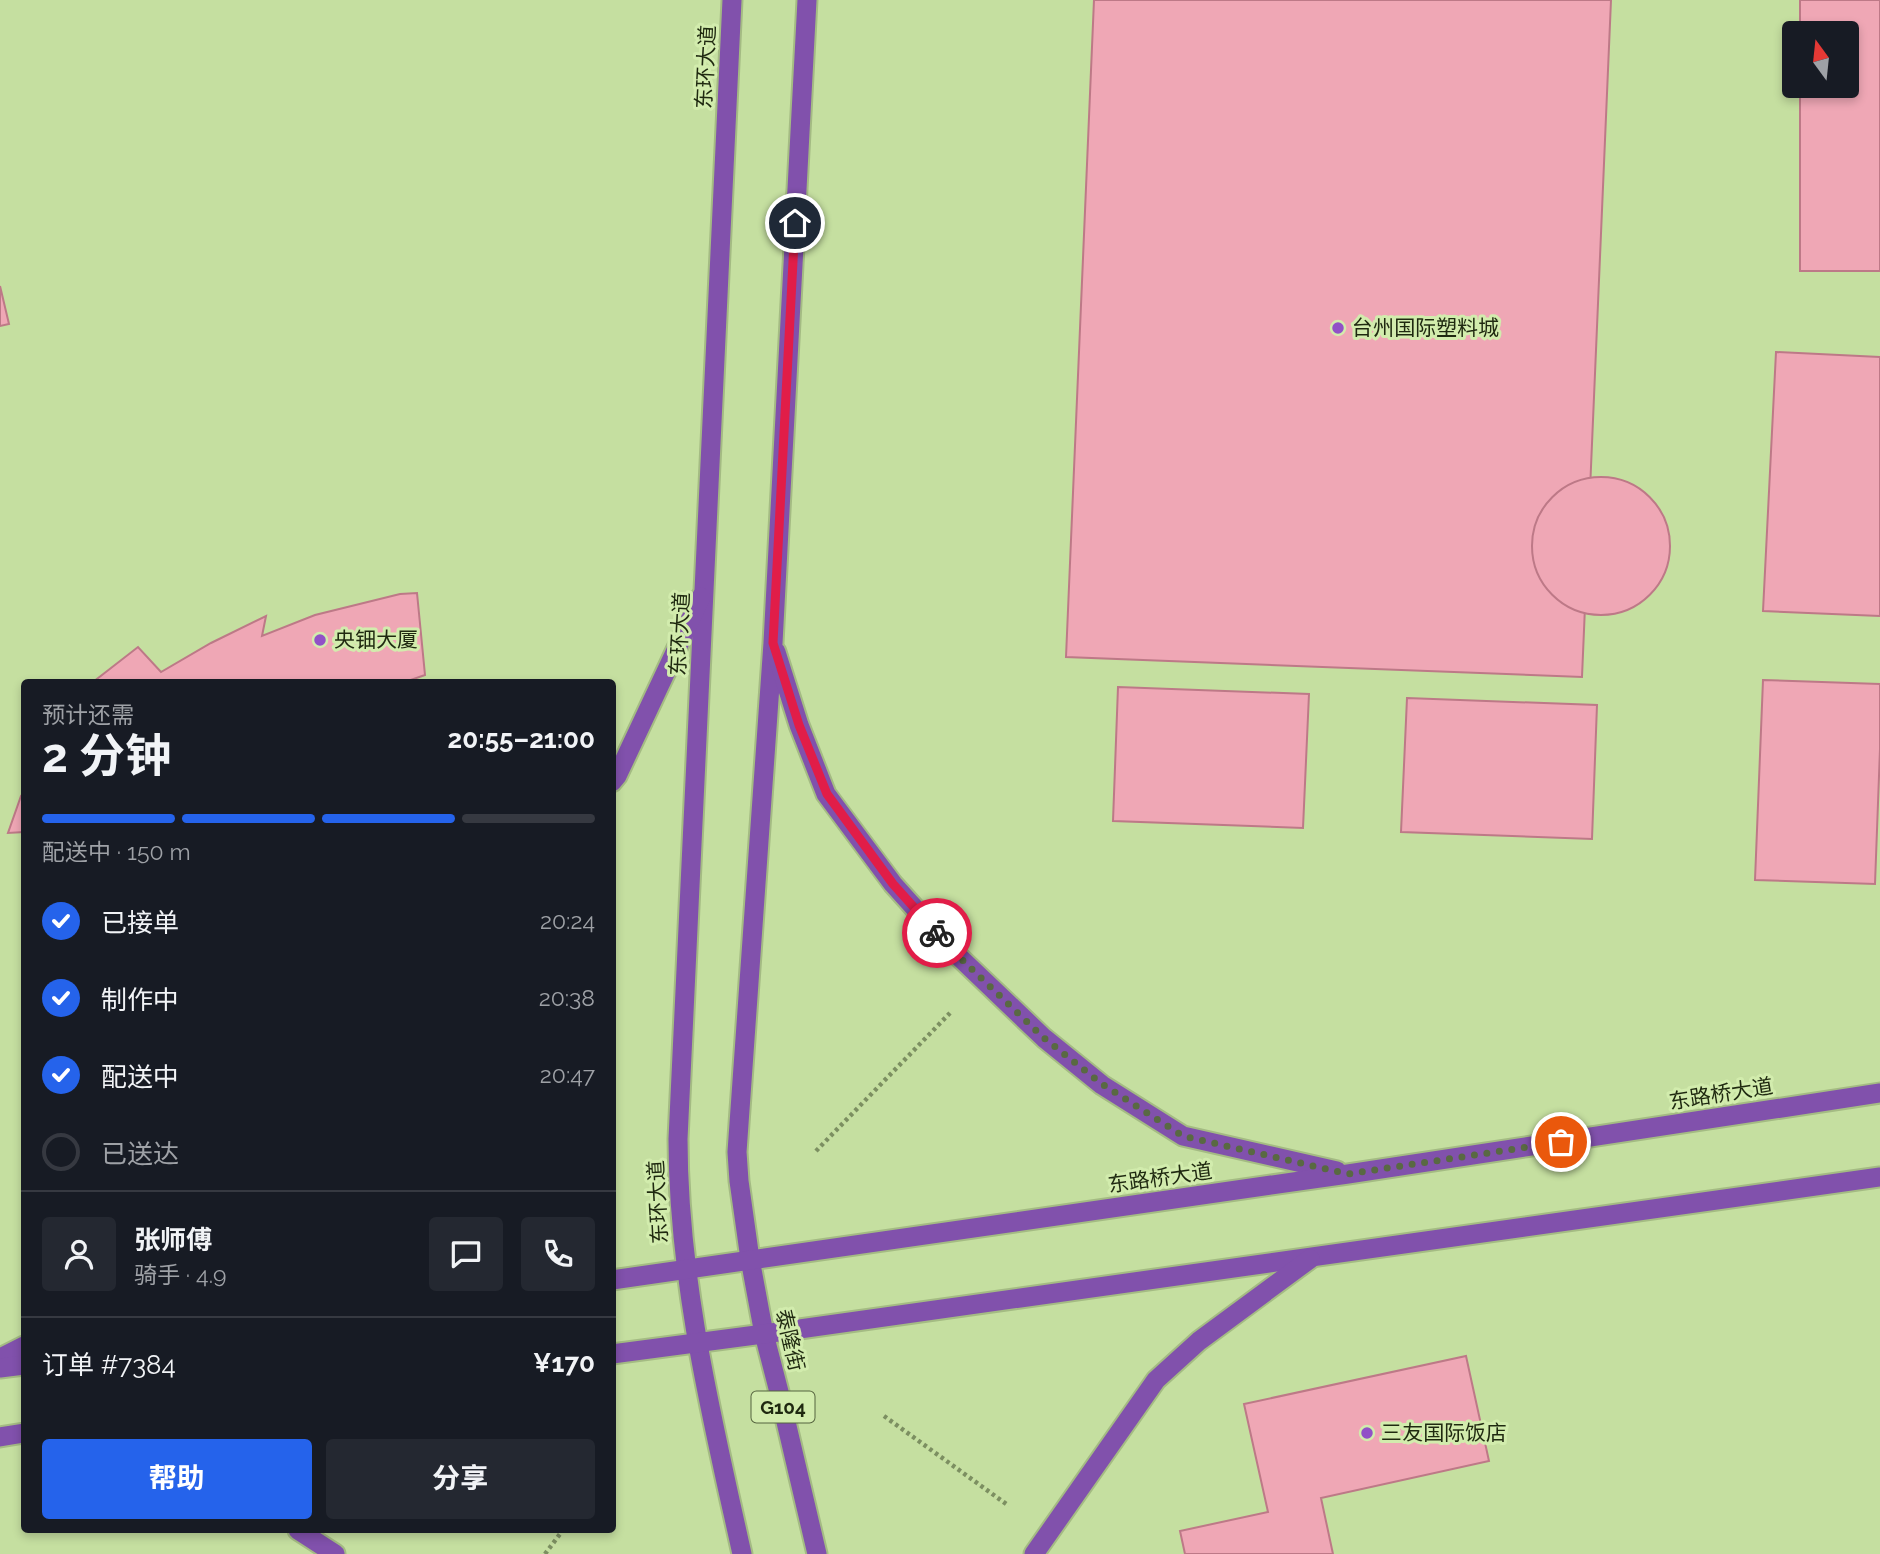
<!DOCTYPE html>
<html lang="zh">
<head>
<meta charset="utf-8">
<style>
  body { margin:0; font-family:Raleway,"Noto Sans SC",sans-serif; background:#242831; color:#f1f3f6; height:100vh; display:flex; flex-direction:column; font-size:26px; white-space:nowrap }
  * { box-sizing:border-box; margin:0 }
  p { font-size:23px; color:#9ea1a6 }
  .icon { flex:none; width:38px; height:38px; fill:none; stroke:currentColor; stroke-width:2; stroke-linecap:round; stroke-linejoin:round }
  .map { position:relative; flex:1; overflow:hidden }
  .panel { position:absolute; left:21px; top:679px; width:595px; height:854px; display:flex; flex-direction:column; background:#171b24; border-radius:7px; box-shadow:0 4px 10px #0003 }
  .panel>* { flex:none }
  .needle { width:46px; rotate:345deg }
  .tools { position:absolute; left:1782px; top:21px; display:grid; gap:14px }
  .tools a { display:grid; place-items:center; width:77px; height:77px; border-radius:7px; background:#171b24; box-shadow:0 4px 10px #0003; font-size:35px }
  .pin { position:absolute; display:grid; place-items:center; width:60px; height:60px; color:#fff; margin:-30px; border:4px solid #fff; border-radius:50%; box-shadow:0 2px 7px #0007 }
  .courier { position:absolute; display:grid; place-items:center; width:70px; height:70px; margin:-35px; border:5px solid #e11d48; border-radius:50%; background:#fff; color:#222; box-shadow:0 2px 9px #0007 }
  .summary em { font-style:normal; font-weight:700 }
  .summary div { display:flex; flex-direction:column-reverse }
  .summary { display:flex; align-items:center; justify-content:space-between; height:119px; padding:0 21px }
  h1 { font-size:46px; font-weight:700; line-height:52px }
  .bar { display:grid; grid-template-columns:repeat(4,1fr); gap:10px 7px; align-content:center; height:84px; padding:0 21px }
  .bar i { height:9px; border-radius:5px; background:#363941 }
  .bar .on { background:#2563eb }
  .bar p { grid-column:span 4 }
  .line { display:flex; align-items:center; gap:18px; padding:0 21px; border-top:2px solid #363941 }
  .line div { flex:1 }
  .round { display:grid; place-items:center; flex:none; width:74px; height:74px; border-radius:7px; background:#242831 }
  ol { padding:0 21px; list-style:none }
  li { display:flex; align-items:center; gap:21px; height:77px }
  li p { margin-inline-start:auto }
  li .icon { padding:7px; border-radius:50%; background:#2563eb; color:#fff; stroke-width:4 }
  li:last-child { color:#9ea1a6 }
  li i { width:38px; height:38px; border:4px solid #363941; border-radius:50% }
  .button { display:flex; gap:14px; margin-top:auto; padding:14px 21px }
  .button a { flex:1; height:80px; border-radius:7px; background:#2563eb; color:#fff; font-size:28px; font-weight:700; line-height:80px; text-align:center }
  .button a+a { background:#242831; color:#f1f3f6 }
  .map>svg:first-child { display:block }
</style>
</head>
<body>
<div class="map">
<svg width="1880" height="1554" viewBox="0 0 1880 1554">
  <rect width="100%" height="100%" fill="#c5dfa0"/>
  <g fill="#efa7b5" stroke="#bd7987" stroke-width="2">
    <polygon points="1094,0 1611,0 1582,677 1066,657"/>
    <polygon points="1800,0 1880,0 1880,271 1800,271 1800,86 1846,86 1846,33 1800,33"/>
    <polygon points="0,286 9,324 0,326"/>
    <polygon points="1776,352 1880,357 1880,616 1763,611"/>
    <circle cx="1601" cy="546" r="69"/>
    <polygon points="417,593 425,675 405,682 93,682 138,647 161,672 211,643 266,616 262,636 315,615 400,594"/>
    <polygon points="1763,680 1880,684 1880,749 1875,884 1755,880"/>
    <polygon points="1118,687 1309,694 1303,828 1113,821"/>
    <polygon points="1407,698 1597,705 1592,839 1401,832"/>
    <polygon points="24,792 24,832 8,833 21,796"/>
    <polygon points="1466,1356 1489,1461 1321,1498 1333,1554 1185,1554 1180,1531 1268,1512 1244,1404"/>
  </g>
  <g fill="none" stroke-linecap="round" stroke-linejoin="round">
    <g stroke="#a4bb83" stroke-width="23">
      <g id="primary">
        <path d="M 732,0 L 678,1139 C 678,1280 712,1418 742,1554"/>
        <polyline points="807,0 773,643 737,1152 739,1181 750,1259 764,1334 779,1392 817,1554"/>
        <polyline points="776,652 799,725 826,794 893,884 955,953 1044,1038 1102,1085 1183,1136 1337,1171"/>
        <polyline points="612,782 617,776 701,597"/>
        <polyline points="612,1280 1348,1174 1880,1093"/>
        <polyline points="612,1354 764,1334 1880,1177"/>
        <polyline points="0,1358 24,1346"/>
        <polyline points="0,1368 24,1365"/>
        <polyline points="0,1437 24,1433"/>
        <polyline points="298,1530 335,1554"/>
        <polyline points="1034,1554 1156,1380 1199,1341 1310,1259"/>
      </g>
    </g>
    <g stroke="#7c8f61" stroke-width="4.5" stroke-dasharray="3.5 3.5" stroke-linecap="butt">
      <polyline points="816,1151 950,1013"/>
      <polyline points="884,1416 1009,1506"/>
      <polyline points="545,1554 563,1530"/>
    </g>
    <use href="#primary" stroke="#8151ac" stroke-width="19"/>
  </g>
  <g fill="none" stroke-linecap="round" stroke-linejoin="round">
    <polyline stroke="#596942" stroke-width="7" stroke-dasharray="0 12.6" points="937,933 955,953 1044,1038 1102,1084 1183,1136 1348,1174 1561,1142"/>
    <polyline stroke="#e11d48" stroke-width="9" points="795,223 773,643 799,725 827,794 893,884 937,933"/>
  </g>
  <g fill="#9151c7" stroke="#d2ecad" stroke-width="2.5">
    <circle cx="1338" cy="328" r="7"/>
    <circle cx="320" cy="640" r="7"/>
    <circle cx="1367" cy="1433" r="7"/>
  </g>
  <g text-anchor="middle" stroke-width="6" stroke-linejoin="round" paint-order="stroke">
    <rect fill="#d2ecad" stroke="#55643f" stroke-width="2" x="751.5" y="1391.5" width="63" height="31" rx="5"/>
    <g font-size="19" font-weight="bold" fill="#1f2910">
      <text x="783" y="1414">G104</text>
    </g>
    <g font-size="21" fill="#1f2910" stroke="#d2ecad">
      <text transform="translate(706 67) rotate(-87)" y="7">东环大道</text>
      <text transform="translate(680 634) rotate(-87)" y="7">东环大道</text>
      <text transform="translate(1721 1094) rotate(-9)" y="7">东路桥大道</text>
      <text transform="translate(1160 1178) rotate(-8)" y="7">东路桥大道</text>
      <text transform="translate(658 1202) rotate(-93)" y="7">东环大道</text>
      <text transform="translate(790 1340) rotate(77)" y="7">泰隆街</text>
    </g>
    <g font-size="21" fill="#1f2910" stroke="#d2ecad" text-anchor="start">
      <text x="1352" y="335">台州国际塑料城</text>
      <text x="334" y="647">央钿大厦</text>
      <text x="1381" y="1440">三友国际饭店</text>
    </g>
  </g>
</svg>
<div class="tools">
<a><svg class="needle" viewBox="-14 -14 28 28"><path d="M0-13l5 13h-10z" fill="#e53935"/><path d="M0 13l5-13h-10z" fill="#9ea1a6"/></svg></a>
</div>
<div class="pin" style="left:1561px;top:1142px;background:#ea580c"><svg class="icon" aria-label="bag" viewBox="0 0 24 24"><path d="M5 8h14l-1 12H6zM9 8a3 3 0 0 1 6 0"/></svg></div>
<div class="pin" style="left:795px;top:223px;background:#1f2937"><svg class="icon" aria-label="home" viewBox="0 0 24 24"><path d="M3 11l9-7 9 7M6 9v11h12V9"/></svg></div>
<div class="courier" style="left:937px;top:933px"><svg class="icon" aria-label="bike" viewBox="0 0 24 24"><circle cx="6" cy="16" r="4"/><circle cx="18" cy="16" r="4"/><path d="M6 16l4-8h5l3 8M10 8l3 8H6M13 5h3"/></svg></div>
<section class="panel">
<div class="summary"><div><h1>2 分钟</h1><p>预计还需</p></div><em>20:55–21:00</em></div>
<div class="bar"><i class="on"></i><i class="on"></i><i class="on"></i><i></i><p>配送中 · 150 m</p></div>
<ol>
<li><svg class="icon" aria-label="check" viewBox="0 0 24 24"><path d="M5 12l5 5 9-10"/></svg>已接单<p>20:24</p></li>
<li><svg class="icon" aria-label="check" viewBox="0 0 24 24"><path d="M5 12l5 5 9-10"/></svg>制作中<p>20:38</p></li>
<li><svg class="icon" aria-label="check" viewBox="0 0 24 24"><path d="M5 12l5 5 9-10"/></svg>配送中<p>20:47</p></li>
<li><i></i>已送达</li>
</ol>
<div class="line" style="height:126px"><a class="round"><svg class="icon" aria-label="person" viewBox="0 0 24 24"><circle cx="12" cy="8" r="4"/><path d="M4 21q1-7 8-7t8 7"/></svg></a><div><b>张师傅</b><p>骑手 · 4.9</p></div><a class="round"><svg class="icon" aria-label="chat" viewBox="0 0 24 24"><path d="M4 5h16v11H9l-5 4z"/></svg></a><a class="round"><svg class="icon" aria-label="phone" viewBox="0 0 24 24"><path d="M5 4h4l2 5-3 2q2 4 5 5l2-3 5 2v4C11 20 4 13 5 4z"/></svg></a></div>
<div class="line" style="height:91px"><div>订单 #7384</div><b>¥170</b></div>
<div class="button"><a>帮助</a><a>分享</a></div>
</section>
</div>
</body>
</html>
